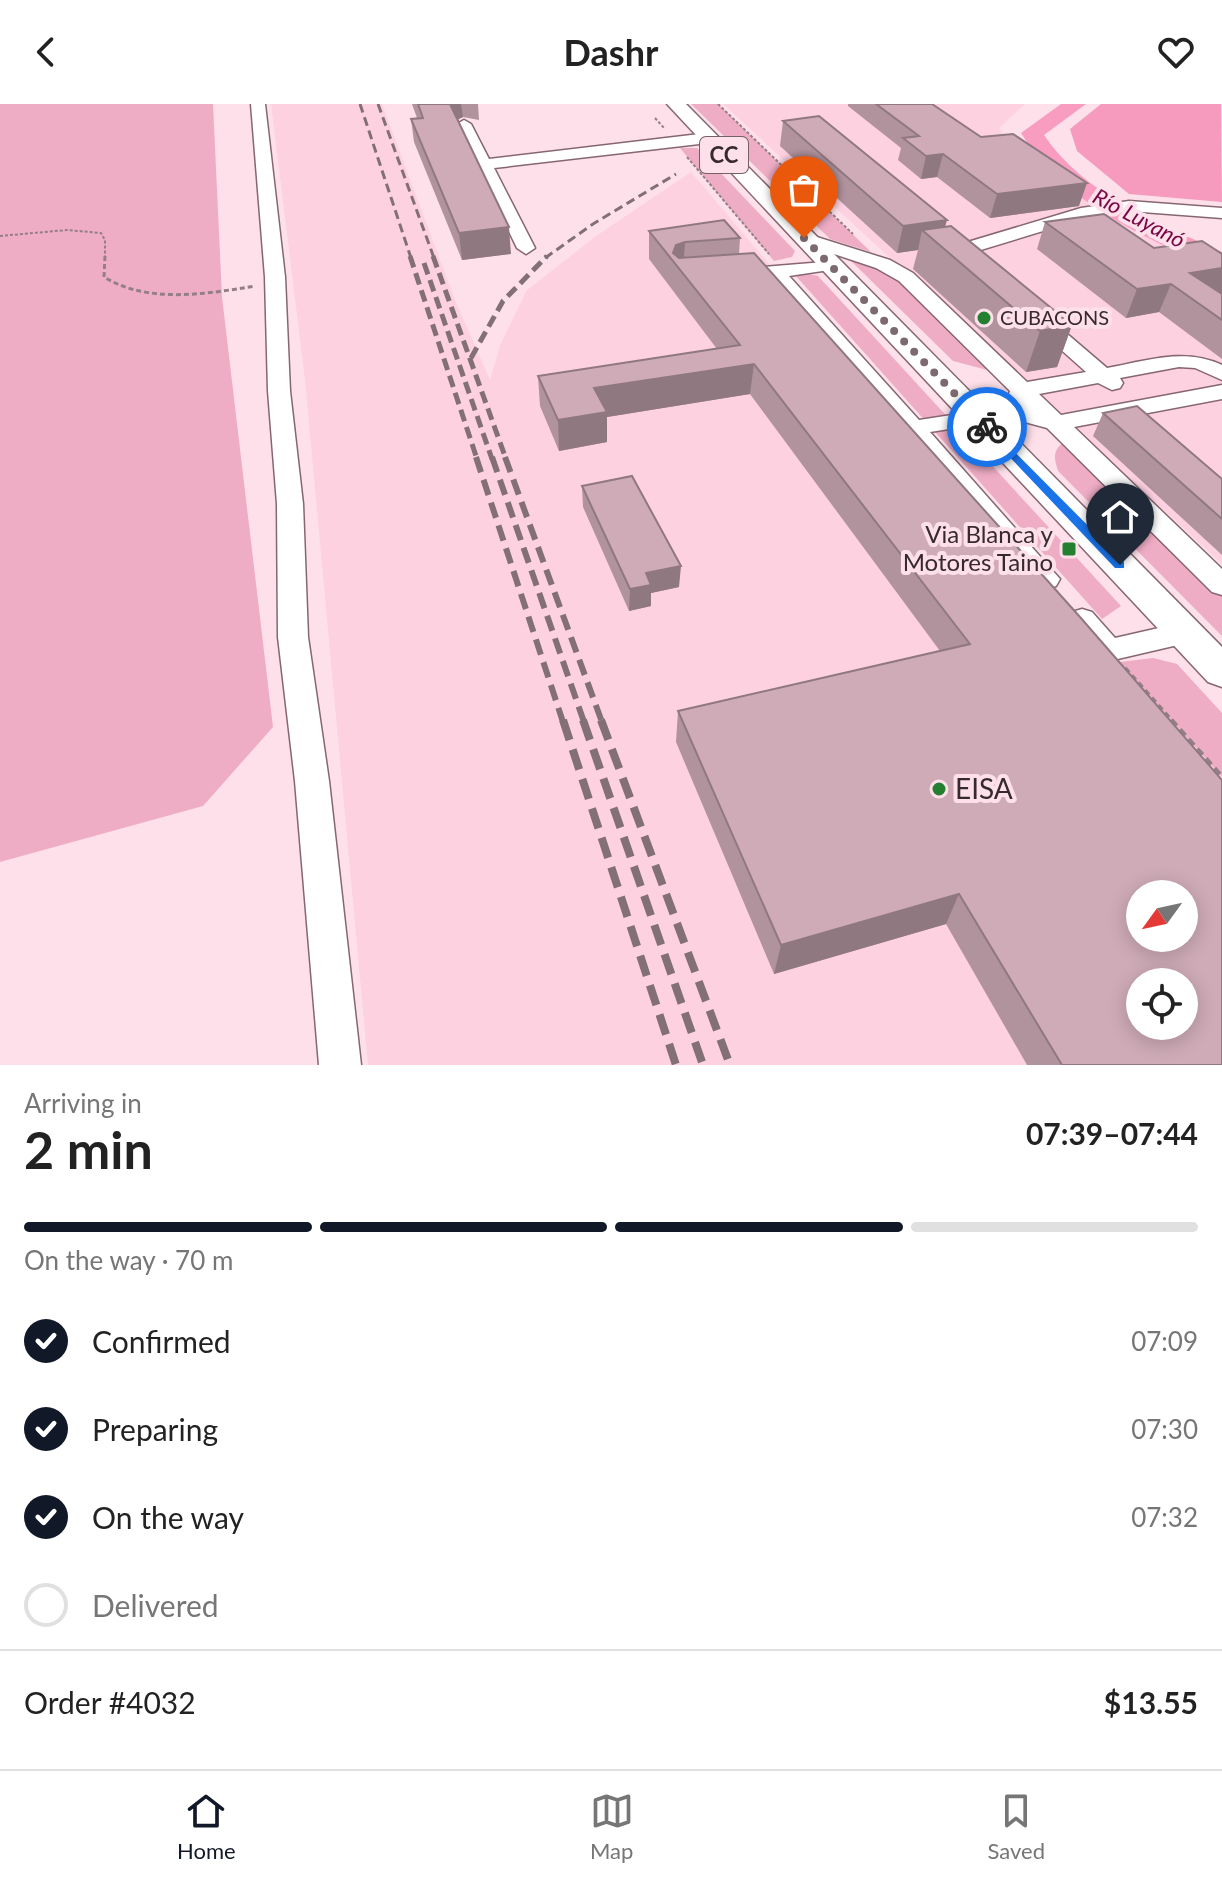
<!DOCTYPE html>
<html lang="en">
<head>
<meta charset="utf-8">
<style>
  body { margin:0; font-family:Lato,sans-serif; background:#f2f2f2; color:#222; height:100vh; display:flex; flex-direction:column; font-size:30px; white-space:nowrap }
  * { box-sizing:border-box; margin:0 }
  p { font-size:26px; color:#767676 }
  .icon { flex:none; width:44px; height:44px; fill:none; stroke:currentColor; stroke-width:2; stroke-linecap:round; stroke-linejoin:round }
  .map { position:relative; height:961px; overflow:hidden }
  .drawer { display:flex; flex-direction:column; background:#fff; flex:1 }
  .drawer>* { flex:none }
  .needle { width:52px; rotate:237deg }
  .buttons { position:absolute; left:1126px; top:776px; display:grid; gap:16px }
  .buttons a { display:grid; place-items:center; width:72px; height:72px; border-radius:50%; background:#fff; box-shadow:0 4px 20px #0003; font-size:40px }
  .pin { position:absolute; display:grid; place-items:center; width:68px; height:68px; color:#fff; margin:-82px -34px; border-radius:50% 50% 50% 0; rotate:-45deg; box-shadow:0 0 8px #0007 }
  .pin .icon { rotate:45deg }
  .courier { position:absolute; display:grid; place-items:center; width:80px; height:80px; margin:-40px; border:6px solid #1a73e8; border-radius:50%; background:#fff; color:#222; box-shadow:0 2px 10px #0007 }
  .overview em { font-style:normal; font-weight:700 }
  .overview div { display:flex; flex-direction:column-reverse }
  .overview { display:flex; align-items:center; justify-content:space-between; height:136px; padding:0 24px }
  h1 { font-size:52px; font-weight:700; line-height:60px }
  .bar { display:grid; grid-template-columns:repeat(4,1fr); gap:12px 8px; align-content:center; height:96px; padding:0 24px }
  .bar i { height:10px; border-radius:6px; background:#e0e0e0 }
  .bar .on { background:#111827 }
  .bar p { grid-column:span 4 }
  .line { display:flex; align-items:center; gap:20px; padding:0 24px; border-top:2px solid #e0e0e0 }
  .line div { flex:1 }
  ol { padding:0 24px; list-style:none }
  li { display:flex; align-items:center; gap:24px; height:88px }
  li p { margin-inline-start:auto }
  li .icon { padding:8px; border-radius:50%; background:#111827; color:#fff; stroke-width:4 }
  li:last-child { color:#767676 }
  li i { width:44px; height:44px; border:4px solid #e0e0e0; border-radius:50% }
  header { display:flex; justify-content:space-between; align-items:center; height:104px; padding:0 24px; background:#fff; font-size:36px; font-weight:700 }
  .dock { display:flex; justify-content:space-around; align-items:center; height:112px; border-top:2px solid #e0e0e0; background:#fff; font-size:22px; color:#767676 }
  .dock a { display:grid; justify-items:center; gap:4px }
  .dock .on { color:#111827 }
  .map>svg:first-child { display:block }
</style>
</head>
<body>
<header><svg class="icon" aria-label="back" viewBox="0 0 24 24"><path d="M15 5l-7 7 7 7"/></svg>Dashr<svg class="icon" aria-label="heart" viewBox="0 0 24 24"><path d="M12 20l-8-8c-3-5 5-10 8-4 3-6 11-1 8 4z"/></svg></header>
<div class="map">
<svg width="1222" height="961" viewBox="0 0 1222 961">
  <rect width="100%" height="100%" fill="#fee0ea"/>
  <g fill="#fed1e1" fill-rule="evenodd">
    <path d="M 271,0 L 382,0 L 455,196 L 490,276 L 500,241 L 527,186 L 596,132 L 691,68 L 1222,693 L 1222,961 L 368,961 L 305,276 ZM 1140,790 L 1184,790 L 1184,834 L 1140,834 ZM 1140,878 L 1184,878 L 1184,922 L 1140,922 Z"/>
    <polygon points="723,0 1025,0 999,24 1022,58 1222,175 1222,460"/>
  </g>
  <g fill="#efadc5">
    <polygon points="0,0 213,0 222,193 273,623 203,702 0,758"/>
    <polygon points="691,0 718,0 871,148 830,135"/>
    <polygon points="680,44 697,44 795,147 792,153 774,157"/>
    <polygon points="849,155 885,168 898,177 991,267 953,257"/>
    <polygon points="809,170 818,172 1121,502 1102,515 795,171"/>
    <path d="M 1064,338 L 1222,491 L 1222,532 L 1058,367 C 1054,354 1052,347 1064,338 Z"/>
    <polygon points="1153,554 1177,560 1222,609 1222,673 1120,558"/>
  </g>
  <polygon fill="#f69bbe" points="1101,0 1221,0 1222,98 1129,90 1077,47 1070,25"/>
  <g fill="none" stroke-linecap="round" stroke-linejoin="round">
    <path fill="#f99dc0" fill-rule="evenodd" d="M 1061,0 L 1086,0 L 1044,31 C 1083,90 1160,120 1222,148 L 1222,167 C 1204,163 1187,153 1171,145 C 1112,117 1055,85 1021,29 Z"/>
    <g stroke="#866671" stroke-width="3">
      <g id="minor">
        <polygon points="251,0 265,0 285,173 290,287 303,400 308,533 329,677 361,961 319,961 295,677 278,533 277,400 268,287 265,173"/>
        <polygon points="464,16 471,20 489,55 708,29 716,34 708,39 494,64 535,144 526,150 517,144 457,20"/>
        <polygon points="1129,97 1222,104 1222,114 1129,107 1089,113 938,159 929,153 931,149 1081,104"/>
        <path d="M 804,129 L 890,156 L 913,169 L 1027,278 L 1086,268 L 1031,219 L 1028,215 L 1038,209 L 1045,211 L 1107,264 C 1146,257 1185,243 1222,261 L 1222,276 L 1195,264 L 1179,263 L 1120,274 L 1123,279 L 1120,284 L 1112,286 L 1098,279 L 1039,290 L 1061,311 L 1222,281 L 1222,295 L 1074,323 L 1222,465 L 1222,491 L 1212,488 L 1047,324 L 1013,315 L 930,328 L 1060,475 L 1056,482 L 1046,485 L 1036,482 L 770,174 L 756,173 L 753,169 L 763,163 L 836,157 L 838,161 L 836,165 L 789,172 L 919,316 L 1004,303 L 1010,287 L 899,177 L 876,164 L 798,138 L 795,134 Z"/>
        <polygon points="1082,505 1092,508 1115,534 1185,518 1195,521 1200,529 1195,537 1109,557 1098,554 1068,515 1072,508"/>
      </g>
    </g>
    <g stroke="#866671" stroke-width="3">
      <polygon id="major" points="667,0 686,0 1222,543 1222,583 1208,578"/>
    </g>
    <g stroke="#947f86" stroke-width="2" stroke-dasharray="3 2" stroke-linecap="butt">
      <polyline points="718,0 853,130"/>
      <polyline points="655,14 664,24"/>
      <polyline points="687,53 769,150"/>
      <polyline points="0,132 67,126 101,129 105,136 105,154"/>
    </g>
    <path stroke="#947f86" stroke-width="3" stroke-dasharray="5 3" stroke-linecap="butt" d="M 105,152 L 104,173 C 148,200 206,190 255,182"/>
    <polyline stroke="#947f86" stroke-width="4" stroke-dasharray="6 4" stroke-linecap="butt" points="1125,564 1173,618"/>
    <polyline stroke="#947f86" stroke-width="5" stroke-dasharray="8 5" stroke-linecap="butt" points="1171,616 1222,673"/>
    <use href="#minor" fill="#fff" fill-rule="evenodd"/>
    <use href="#major" fill="#fff" fill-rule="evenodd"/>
    <g stroke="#836f76" stroke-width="3" stroke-dasharray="9 5" stroke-linecap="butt">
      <polyline points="360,0 411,154"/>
      <polyline points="378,0 434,154"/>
      <polyline points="545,154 593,120 676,70"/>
    </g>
    <g stroke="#836f76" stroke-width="5" stroke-dasharray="12 6" stroke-linecap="butt">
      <polyline points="410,152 477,355"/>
      <polyline points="433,152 506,355"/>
      <polyline points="424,159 492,355"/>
      <polyline points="471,254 503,197 547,152"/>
    </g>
    <g stroke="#836f76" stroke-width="6" stroke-dasharray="16 8" stroke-linecap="butt">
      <polyline points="476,353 563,618"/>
      <polyline points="492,353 584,618"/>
      <polyline points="505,353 602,618"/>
    </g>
    <g stroke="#836f76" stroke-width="8" stroke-dasharray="21 10" stroke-linecap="butt">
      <polyline points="563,616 676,961"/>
      <polyline points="583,616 703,961"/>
      <polyline points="601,616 730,961"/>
    </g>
  </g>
  <g fill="#b1939d">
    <polygon points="412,0 478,0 479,16 463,13 458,15 511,150 462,156 414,38 411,15 417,14"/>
    <polygon points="848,0 932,0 1079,102 990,114 937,73 921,75 898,56 901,44 848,2"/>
    <polygon points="783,17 945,123 1072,221 1057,263 1026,268 913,165 918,146 897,149 780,42"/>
    <polygon points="1045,118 1154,144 1222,150 1222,255 1159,208 1126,214 1037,145"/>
    <polygon points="649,127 740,134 739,150 1222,961 1027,961 946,820 774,870 676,638 678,607 940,547 750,290 607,313 607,338 559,347 540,302 538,272 717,245 649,155"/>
    <polygon points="1103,309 1222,375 1222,451 1093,332"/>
    <polygon points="582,382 679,483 651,489 651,502 629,507 583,403"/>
  </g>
  <g fill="#907880">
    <polygon points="449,0 461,0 463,13 451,19"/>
    <polygon points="943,50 937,73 921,75 926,52"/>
    <polygon points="1087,79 1079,102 990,114 997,90"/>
    <polygon points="947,116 940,141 922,126 918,146 897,149 903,122"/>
    <polygon points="509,123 511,150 462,156 459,129"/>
    <polygon points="685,138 683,166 673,149 676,141"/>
    <polygon points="1222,164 1222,190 1190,169"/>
    <polygon points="1171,180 1159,208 1126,214 1137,185"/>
    <polygon points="1072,221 1057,263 1026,268 1040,227"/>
    <polygon points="754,260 750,290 607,313 607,338 559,347 558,316 594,284"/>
    <polygon points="681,462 679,483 651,489 651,502 629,507 630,485 646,469"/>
    <polygon points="959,790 946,820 774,870 781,841"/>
  </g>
  <g fill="#ceabb7" stroke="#907880" stroke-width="2" fill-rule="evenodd">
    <polygon points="418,0 450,0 509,123 459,129 411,15 423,14"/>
    <polygon points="876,0 932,0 981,33 1013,30 1087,79 997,90 943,50 926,52 903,34 919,32"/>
    <polygon points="819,12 947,116 903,122 783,17"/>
    <polygon points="1104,110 1154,144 1202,137 1222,150 1222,164 1190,169 1222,190 1222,216 1171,180 1137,185 1045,118"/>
    <path d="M 724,116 L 740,134 L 685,138 L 676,141 L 673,149 L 679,154 L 754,149 L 1080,513 L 1222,676 L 1222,961 L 1062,961 L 959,790 L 781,841 L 678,607 L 970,540 L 754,260 L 594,284 L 607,308 L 558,316 L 538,272 L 740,241 L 649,127 ZM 1140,790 L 1184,790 L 1184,834 L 1140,834 ZM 1140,878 L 1184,878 L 1184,922 L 1140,922 Z"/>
    <polygon points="951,122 1072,221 1040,227 922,126"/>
    <polygon points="1137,302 1222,375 1222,415 1103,309"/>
    <polygon points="632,372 681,462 646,469 651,481 630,485 582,382"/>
  </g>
  <polygon fill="#1a73e8" points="987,320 1124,458 1124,464 1115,464 983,325 981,323"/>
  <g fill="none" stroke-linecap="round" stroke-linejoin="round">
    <polyline stroke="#7d6a70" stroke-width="8" stroke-dasharray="0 14.4" points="804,134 987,323"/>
  </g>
  <g fill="#238031" stroke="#fee0ea" stroke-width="3">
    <circle cx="984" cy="214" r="8"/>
    <rect x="1061" y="437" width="16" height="16" rx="4"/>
    <circle cx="939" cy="685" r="8"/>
  </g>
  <g text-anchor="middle" stroke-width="8" stroke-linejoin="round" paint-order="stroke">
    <g font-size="20" fill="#372a2f" stroke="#fee0ea" text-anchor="start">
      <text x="1000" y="221">CUBACONS</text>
    </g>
    <rect fill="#fee0ea" stroke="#736167" stroke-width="2" x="700" y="33" width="48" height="36" rx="6"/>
    <g font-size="22" font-weight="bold" fill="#372a2f">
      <text x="724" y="59">CC</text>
    </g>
    <g font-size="22" font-style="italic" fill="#760744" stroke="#fee0ea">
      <text transform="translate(1139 114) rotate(28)" y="8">Río Luyanó</text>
    </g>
    <g font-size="24" fill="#372a2f" stroke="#fee0ea" text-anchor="end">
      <text x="1053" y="439">Via Blanca y<tspan x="1053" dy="28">Motores Taino</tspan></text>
    </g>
    <g font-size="28" fill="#372a2f" stroke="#fee0ea" text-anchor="start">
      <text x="955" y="695">EISA</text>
    </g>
  </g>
</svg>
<div class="buttons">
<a><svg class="needle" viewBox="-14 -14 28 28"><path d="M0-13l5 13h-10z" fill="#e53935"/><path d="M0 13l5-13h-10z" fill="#767676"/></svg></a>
<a><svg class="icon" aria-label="locate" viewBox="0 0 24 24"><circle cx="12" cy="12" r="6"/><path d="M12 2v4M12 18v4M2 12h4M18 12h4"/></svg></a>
</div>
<div class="pin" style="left:804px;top:134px;background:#ea580c"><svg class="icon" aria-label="bag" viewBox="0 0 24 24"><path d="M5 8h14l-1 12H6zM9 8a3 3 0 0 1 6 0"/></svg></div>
<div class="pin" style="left:1120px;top:461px;background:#1f2937"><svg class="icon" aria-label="home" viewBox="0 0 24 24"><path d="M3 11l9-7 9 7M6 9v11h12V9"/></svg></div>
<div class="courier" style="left:987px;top:323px"><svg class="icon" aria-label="bike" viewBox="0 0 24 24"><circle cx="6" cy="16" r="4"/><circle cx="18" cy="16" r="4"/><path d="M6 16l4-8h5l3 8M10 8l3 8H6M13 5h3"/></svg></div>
</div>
<section class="drawer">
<div class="overview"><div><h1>2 min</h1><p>Arriving in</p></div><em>07:39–07:44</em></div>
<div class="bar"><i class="on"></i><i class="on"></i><i class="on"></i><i></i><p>On the way · 70 m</p></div>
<ol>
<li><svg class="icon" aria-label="check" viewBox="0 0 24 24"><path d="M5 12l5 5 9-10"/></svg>Confirmed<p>07:09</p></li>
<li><svg class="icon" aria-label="check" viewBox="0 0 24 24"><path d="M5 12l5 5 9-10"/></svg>Preparing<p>07:30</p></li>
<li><svg class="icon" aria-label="check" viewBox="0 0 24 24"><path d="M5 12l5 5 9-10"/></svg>On the way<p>07:32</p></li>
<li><i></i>Delivered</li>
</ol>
<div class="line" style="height:104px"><div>Order #4032</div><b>$13.55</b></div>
</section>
<nav class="dock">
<a class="on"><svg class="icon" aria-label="home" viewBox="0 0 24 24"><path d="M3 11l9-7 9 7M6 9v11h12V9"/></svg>Home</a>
<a><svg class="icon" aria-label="map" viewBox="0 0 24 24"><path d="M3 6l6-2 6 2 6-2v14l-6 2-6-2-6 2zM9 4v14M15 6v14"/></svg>Map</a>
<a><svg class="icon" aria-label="saved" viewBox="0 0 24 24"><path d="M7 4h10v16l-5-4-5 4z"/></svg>Saved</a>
</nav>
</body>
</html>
